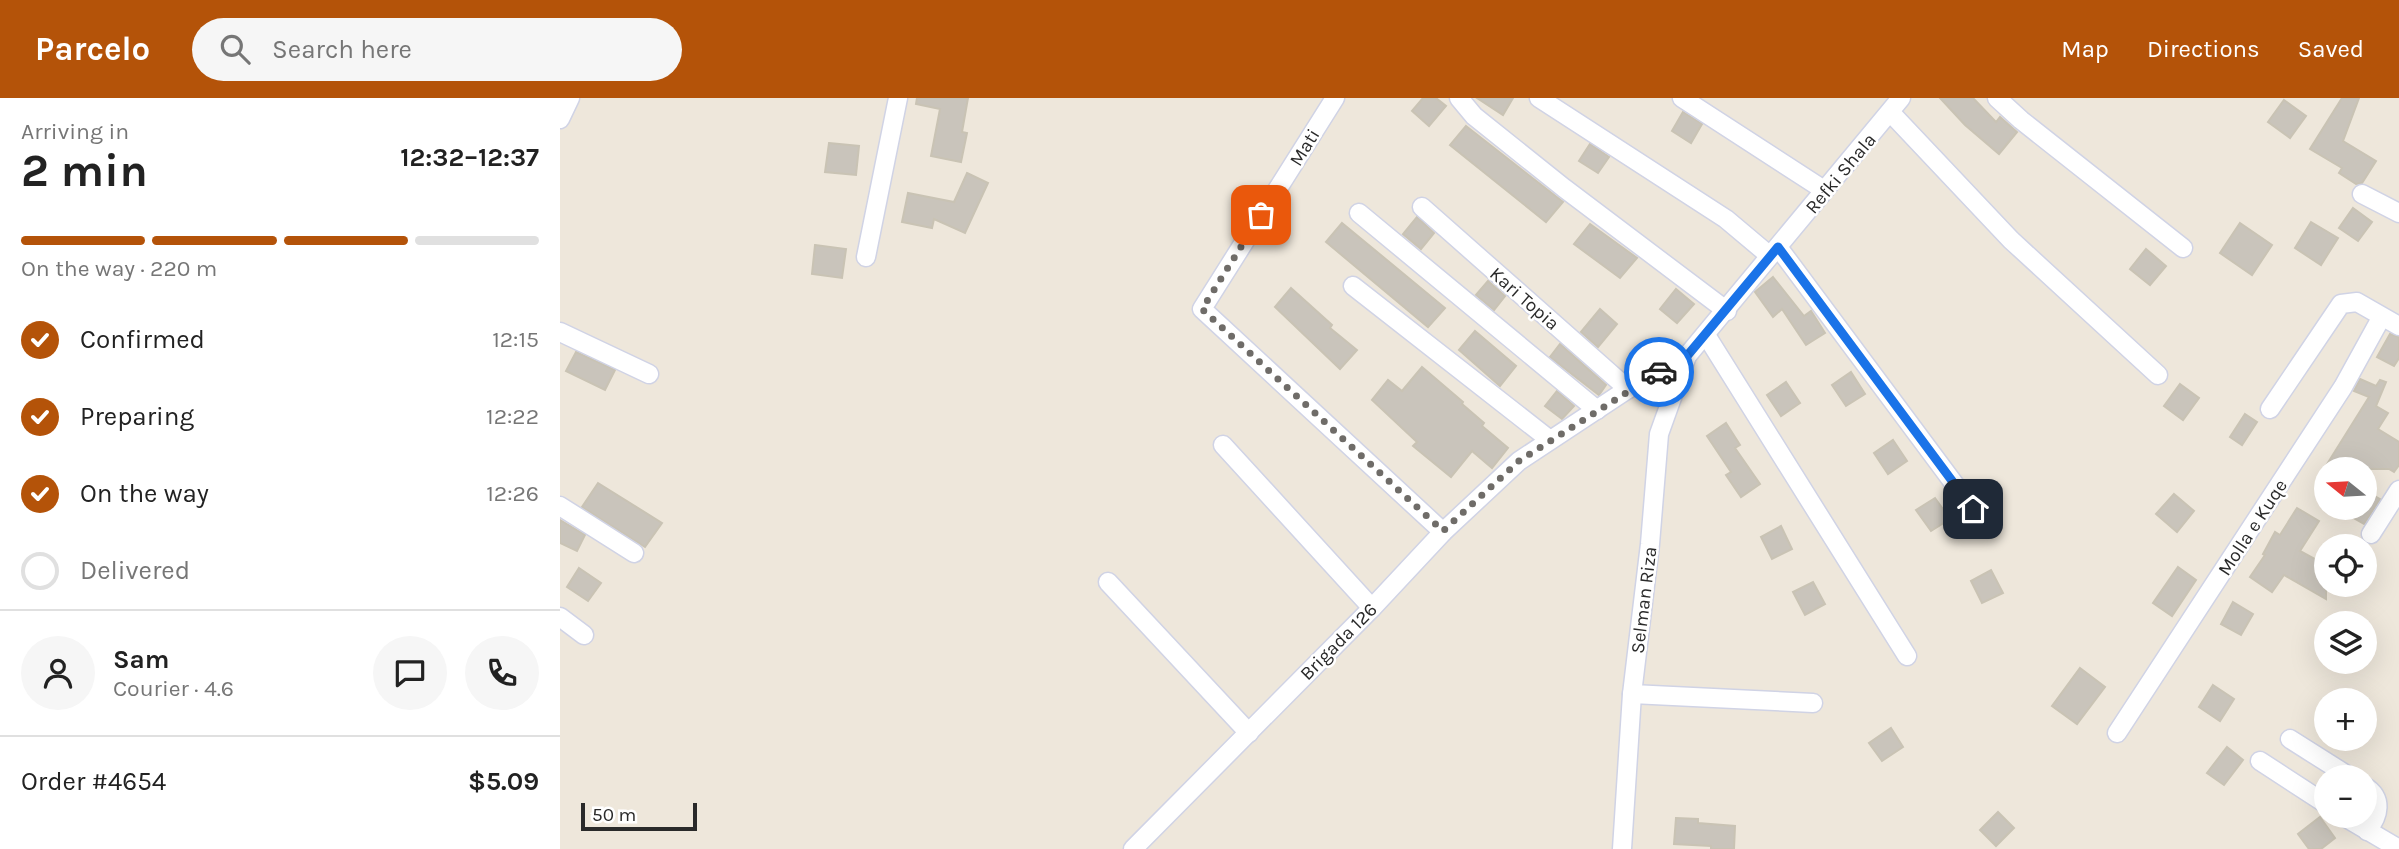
<!DOCTYPE html>
<html lang="en">
<head>
<meta charset="utf-8">
<style>
  body { margin:0; font-family:Karla,sans-serif; background:#f6f6f6; color:#222; height:100vh; display:flex; flex-direction:column; font-size:26px; white-space:nowrap }
  * { box-sizing:border-box; margin:0 }
  p { font-size:23px; color:#767676 }
  .icon { flex:none; width:38px; height:38px; fill:none; stroke:currentColor; stroke-width:2; stroke-linecap:round; stroke-linejoin:round }
  .map { position:relative; flex:1; overflow:hidden }
  .details { display:flex; flex-direction:column; background:#fff; width:560px }
  .details>* { flex:none }
  .needle { width:46px; rotate:288deg }
  .controls { position:absolute; left:1754px; top:359px; display:grid; gap:14px }
  .controls a { display:grid; place-items:center; width:63px; height:63px; border-radius:50%; background:#fff; box-shadow:0 7px 28px #0002; font-size:35px }
  .scale { position:absolute; left:21px; bottom:18px; width:116px; box-sizing:border-box; padding-left:7px; border:4px solid #2a2a2a; border-top:0; font-size:19px; line-height:24px; white-space:nowrap; color:#2a2a2a; -webkit-text-stroke:5px #fff; paint-order:stroke }
  .pin { position:absolute; display:grid; place-items:center; width:60px; height:60px; color:#fff; margin:-30px; border-radius:14px; box-shadow:0 4px 10px #0006 }
  .courier { position:absolute; display:grid; place-items:center; width:70px; height:70px; margin:-35px; border:5px solid #1a73e8; border-radius:50%; background:#fff; color:#222; box-shadow:0 2px 9px #0007 }
  .head em { font-style:normal; font-weight:700 }
  .head div { display:flex; flex-direction:column-reverse }
  .head { display:flex; align-items:center; justify-content:space-between; height:119px; padding:0 21px }
  h1 { font-size:46px; font-weight:700; line-height:52px }
  .bar { display:grid; grid-template-columns:repeat(4,1fr); gap:10px 7px; align-content:center; height:84px; padding:0 21px }
  .bar i { height:9px; border-radius:5px; background:#e0e0e0 }
  .bar .on { background:#b45309 }
  .bar p { grid-column:span 4 }
  .line { display:flex; align-items:center; gap:18px; padding:0 21px; border-top:2px solid #e0e0e0 }
  .line div { flex:1 }
  .round { display:grid; place-items:center; flex:none; width:74px; height:74px; border-radius:37px; background:#f6f6f6 }
  ol { padding:0 21px; list-style:none }
  li { display:flex; align-items:center; gap:21px; height:77px }
  li p { margin-inline-start:auto }
  li .icon { padding:7px; border-radius:50%; background:#b45309; color:#fff; stroke-width:4 }
  li:last-child { color:#767676 }
  li i { width:38px; height:38px; border:4px solid #e0e0e0; border-radius:50% }
  header { display:flex; align-items:center; gap:42px; box-sizing:border-box; height:98px; padding:0 35px; background:#b45309; color:#fff }
  header strong { font-size:33px }
  nav { display:flex; gap:38px; margin-inline-start:auto; font-size:24px }
  .search { width:490px; height:63px; background:#f6f6f6; display:flex; align-items:center; gap:18px; box-sizing:border-box; padding:0 24px; border-radius:38px; color:#767676; font-size:26px }
  main { display:flex; flex:1; min-height:0 }
  .map>svg:first-child { display:block }
</style>
</head>
<body>
<header>
<strong>Parcelo</strong>
<div class="search"><svg class="icon" aria-label="search" viewBox="0 0 24 24"><circle cx="10" cy="10" r="6"/><path d="M15 15l6 6"/></svg>Search here</div>
<nav><a>Map</a><a>Directions</a><a>Saved</a></nav>
</header>
<main>
<section class="details">
<div class="head"><div><h1>2 min</h1><p>Arriving in</p></div><em>12:32–12:37</em></div>
<div class="bar"><i class="on"></i><i class="on"></i><i class="on"></i><i></i><p>On the way · 220 m</p></div>
<ol>
<li><svg class="icon" aria-label="check" viewBox="0 0 24 24"><path d="M5 12l5 5 9-10"/></svg>Confirmed<p>12:15</p></li>
<li><svg class="icon" aria-label="check" viewBox="0 0 24 24"><path d="M5 12l5 5 9-10"/></svg>Preparing<p>12:22</p></li>
<li><svg class="icon" aria-label="check" viewBox="0 0 24 24"><path d="M5 12l5 5 9-10"/></svg>On the way<p>12:26</p></li>
<li><i></i>Delivered</li>
</ol>
<div class="line" style="height:126px"><a class="round"><svg class="icon" aria-label="person" viewBox="0 0 24 24"><circle cx="12" cy="8" r="4"/><path d="M4 21q1-7 8-7t8 7"/></svg></a><div><b>Sam</b><p>Courier · 4.6</p></div><a class="round"><svg class="icon" aria-label="chat" viewBox="0 0 24 24"><path d="M4 5h16v11H9l-5 4z"/></svg></a><a class="round"><svg class="icon" aria-label="phone" viewBox="0 0 24 24"><path d="M5 4h4l2 5-3 2q2 4 5 5l2-3 5 2v4C11 20 4 13 5 4z"/></svg></a></div>
<div class="line" style="height:91px"><div>Order #4654</div><b>$5.09</b></div>
</section>
<div class="map">
<svg width="1839" height="751" viewBox="0 0 1839 751">
  <rect width="100%" height="100%" fill="#eee7db"/>
  <g fill="#c9c4bb" stroke="#c9c3b4" stroke-width="2">
    <polygon points="357,0 408,0 402,34 407,35 401,64 371,58 380,11 356,6"/>
    <polygon points="863,0 876,0 886,8 869,28 852,13"/>
    <polygon points="917,0 953,0 943,17"/>
    <polygon points="1380,0 1413,0 1436,24 1440,19 1457,34 1439,56 1405,27"/>
    <polygon points="1782,0 1799,0 1783,43 1816,63 1802,85 1796,86 1779,75 1782,70 1750,51"/>
    <polygon points="1724,2 1746,18 1730,40 1708,24"/>
    <polygon points="1123,14 1142,26 1131,45 1112,33"/>
    <polygon points="906,28 1003,104 986,124 890,47"/>
    <polygon points="269,45 299,48 296,77 265,74"/>
    <polygon points="1030,46 1049,59 1038,75 1019,63"/>
    <polygon points="407,75 428,85 405,135 374,121 372,130 342,124 348,95 394,104"/>
    <polygon points="1793,110 1812,124 1798,143 1779,130"/>
    <polygon points="857,119 874,135 861,151 843,136"/>
    <polygon points="1751,124 1778,140 1761,167 1735,150"/>
    <polygon points="782,125 885,210 868,229 766,144"/>
    <polygon points="1680,125 1712,147 1692,177 1660,155"/>
    <polygon points="1030,126 1077,160 1060,180 1014,146"/>
    <polygon points="255,147 286,151 282,180 252,176"/>
    <polygon points="1586,151 1606,168 1590,187 1570,171"/>
    <polygon points="1213,179 1244,218 1251,213 1265,235 1246,247 1222,211 1213,219 1195,194"/>
    <polygon points="928,183 945,198 934,212 916,197"/>
    <polygon points="731,190 772,227 770,230 797,252 780,271 715,209"/>
    <polygon points="1116,191 1134,206 1117,225 1100,211"/>
    <polygon points="1040,211 1057,226 1038,249 1021,234"/>
    <polygon points="915,233 956,268 940,288 899,252"/>
    <polygon points="1830,236 1839,239 1839,260 1834,268 1817,259"/>
    <polygon points="1000,246 1046,287 1039,297 990,259"/>
    <polygon points="16,254 55,272 45,292 6,273"/>
    <polygon points="862,269 903,304 902,306 924,325 922,328 948,350 932,370 912,353 891,379 853,348 857,344 812,302 828,282 842,293"/>
    <polygon points="1291,274 1305,296 1286,308 1272,287"/>
    <polygon points="1800,281 1816,288 1820,282 1826,284 1816,308 1828,315 1818,331 1839,344 1839,367 1834,374 1829,371 1764,371 1809,299 1794,293"/>
    <polygon points="1226,284 1240,305 1221,318 1207,297"/>
    <polygon points="1620,286 1639,300 1623,322 1604,308"/>
    <polygon points="997,293 1014,308 1002,321 985,308"/>
    <polygon points="1685,316 1697,324 1682,347 1670,339"/>
    <polygon points="1166,325 1180,347 1175,350 1200,386 1181,399 1166,377 1171,374 1147,338"/>
    <polygon points="1333,342 1347,363 1328,376 1314,355"/>
    <polygon points="38,385 102,425 85,449 22,409"/>
    <polygon points="1804,392 1820,401 1804,426 1776,410 1804,410"/>
    <polygon points="1614,396 1634,413 1617,434 1596,416"/>
    <polygon points="1375,400 1390,421 1371,433 1356,412"/>
    <polygon points="1737,410 1759,423 1740,453 1766,467 1766,501 1724,477 1712,494 1690,479 1705,457 1703,456 1715,434 1720,437"/>
    <polygon points="0,422 25,437 17,453 0,445"/>
    <polygon points="1221,428 1232,451 1212,461 1201,439"/>
    <polygon points="1618,469 1636,482 1612,518 1593,505"/>
    <polygon points="19,470 41,485 28,503 7,489"/>
    <polygon points="1431,472 1443,495 1422,505 1411,483"/>
    <polygon points="1253,484 1265,506 1245,517 1233,494"/>
    <polygon points="1673,504 1693,516 1681,537 1661,526"/>
    <polygon points="1520,570 1545,589 1517,626 1492,608"/>
    <polygon points="1653,587 1674,601 1660,623 1639,609"/>
    <polygon points="1331,630 1343,649 1322,663 1309,645"/>
    <polygon points="1667,649 1683,662 1664,687 1647,675"/>
    <polygon points="1438,714 1454,730 1436,748 1420,732"/>
    <polygon points="1760,719 1775,740 1761,751 1749,751 1738,736"/>
    <polygon points="1116,720 1138,721 1138,725 1175,728 1174,751 1151,751 1151,748 1114,746"/>
  </g>
  <g fill="none" stroke-linecap="round" stroke-linejoin="round">
    <g stroke="#d0d3e5" stroke-width="21">
      <g id="minor">
        <polyline points="775,0 642,211 883,434"/>
        <polyline points="899,0 914,18 1004,90 1167,213"/>
        <polyline points="979,0 1166,121 1210,158"/>
        <polyline points="1122,0 1264,92"/>
        <polyline points="1437,0 1461,22 1623,150"/>
        <polyline points="1331,15 1451,142 1598,277"/>
        <polyline points="0,21 10,0"/>
        <polyline points="1802,96 1839,115"/>
        <polyline points="862,109 1068,291"/>
        <polyline points="799,115 1037,312"/>
        <polyline points="1218,149 1413,411"/>
        <polyline points="306,159 338,0"/>
        <polyline points="793,188 990,342"/>
        <polyline points="0,234 89,276"/>
        <polyline points="1146,237 1347,558"/>
        <polyline points="1710,311 1781,206 1797,204 1839,228"/>
        <polyline points="663,347 812,510"/>
        <polyline points="0,408 74,455"/>
        <polyline points="1811,436 1839,392"/>
        <polyline points="548,484 689,635"/>
        <polyline points="0,519 24,537"/>
        <polyline points="1072,596 1253,605"/>
        <polyline points="1557,635 1783,289 1821,220"/>
        <polyline points="1730,641 1790,679"/>
        <polyline points="1700,663 1766,706"/>
        <path d="M 1804,688 C 1824,700 1819,718 1807,733"/>
        <polyline points="1783,718 1839,751"/>
        <polyline points="573,751 812,510 883,434 959,363 1068,291 1127,258 1341,0"/>
        <polyline points="1062,751 1072,596 1090,446 1099,336 1127,258"/>
      </g>
    </g>
    <use href="#minor" stroke="#fff" stroke-width="18"/>
  </g>
  <g fill="none" stroke-linecap="round" stroke-linejoin="round">
    <polyline stroke="#6f6c68" stroke-width="7" stroke-dasharray="0 12.6" points="701,117 642,211 883,433 959,363 1099,274"/>
    <polyline stroke="#1a73e8" stroke-width="9" points="1099,274 1127,258 1218,149 1413,411"/>
  </g>
  <g text-anchor="middle" stroke-width="5" stroke-linejoin="round" paint-order="stroke">
    <g font-size="19" fill="#2a2a2a" stroke="#fff">
      <text transform="translate(744 49) rotate(-58)" y="7">Mati</text>
      <text transform="translate(1280 75) rotate(-50)" y="7">Refki Shala</text>
      <text transform="translate(965 200) rotate(41)" y="7">Kari Topia</text>
      <text transform="translate(1692 429) rotate(-57)" y="7">Molla e Kuqe</text>
      <text transform="translate(1083 502) rotate(-83)" y="7">Selman Riza</text>
      <text transform="translate(778 543) rotate(-45)" y="7">Brigada 126</text>
    </g>
  </g>
</svg>
<div class="controls">
<a><svg class="needle" viewBox="-14 -14 28 28"><path d="M0-13l5 13h-10z" fill="#e53935"/><path d="M0 13l5-13h-10z" fill="#767676"/></svg></a>
<a><svg class="icon" aria-label="locate" viewBox="0 0 24 24"><circle cx="12" cy="12" r="6"/><path d="M12 2v4M12 18v4M2 12h4M18 12h4"/></svg></a>
<a><svg class="icon" aria-label="layers" viewBox="0 0 24 24"><path d="M12 4l9 5-9 5-9-5zM3 14l9 5 9-5"/></svg></a>
<a>+</a>
<a>−</a>
</div>
<div class="scale">50 m</div>
<div class="pin" style="left:701px;top:117px;background:#ea580c"><svg class="icon" aria-label="bag" viewBox="0 0 24 24"><path d="M5 8h14l-1 12H6zM9 8a3 3 0 0 1 6 0"/></svg></div>
<div class="pin" style="left:1413px;top:411px;background:#1f2937"><svg class="icon" aria-label="home" viewBox="0 0 24 24"><path d="M3 11l9-7 9 7M6 9v11h12V9"/></svg></div>
<div class="courier" style="left:1099px;top:274px"><svg class="icon" aria-label="car" viewBox="0 0 24 24"><path d="M5 17H2v-5l4-1 3-4h7l3 4 3 1v5h-3M9 17h6M6 11h13"/><circle cx="7" cy="17" r="2"/><circle cx="17" cy="17" r="2"/></svg></div>
</div>
</main>
</body>
</html>
